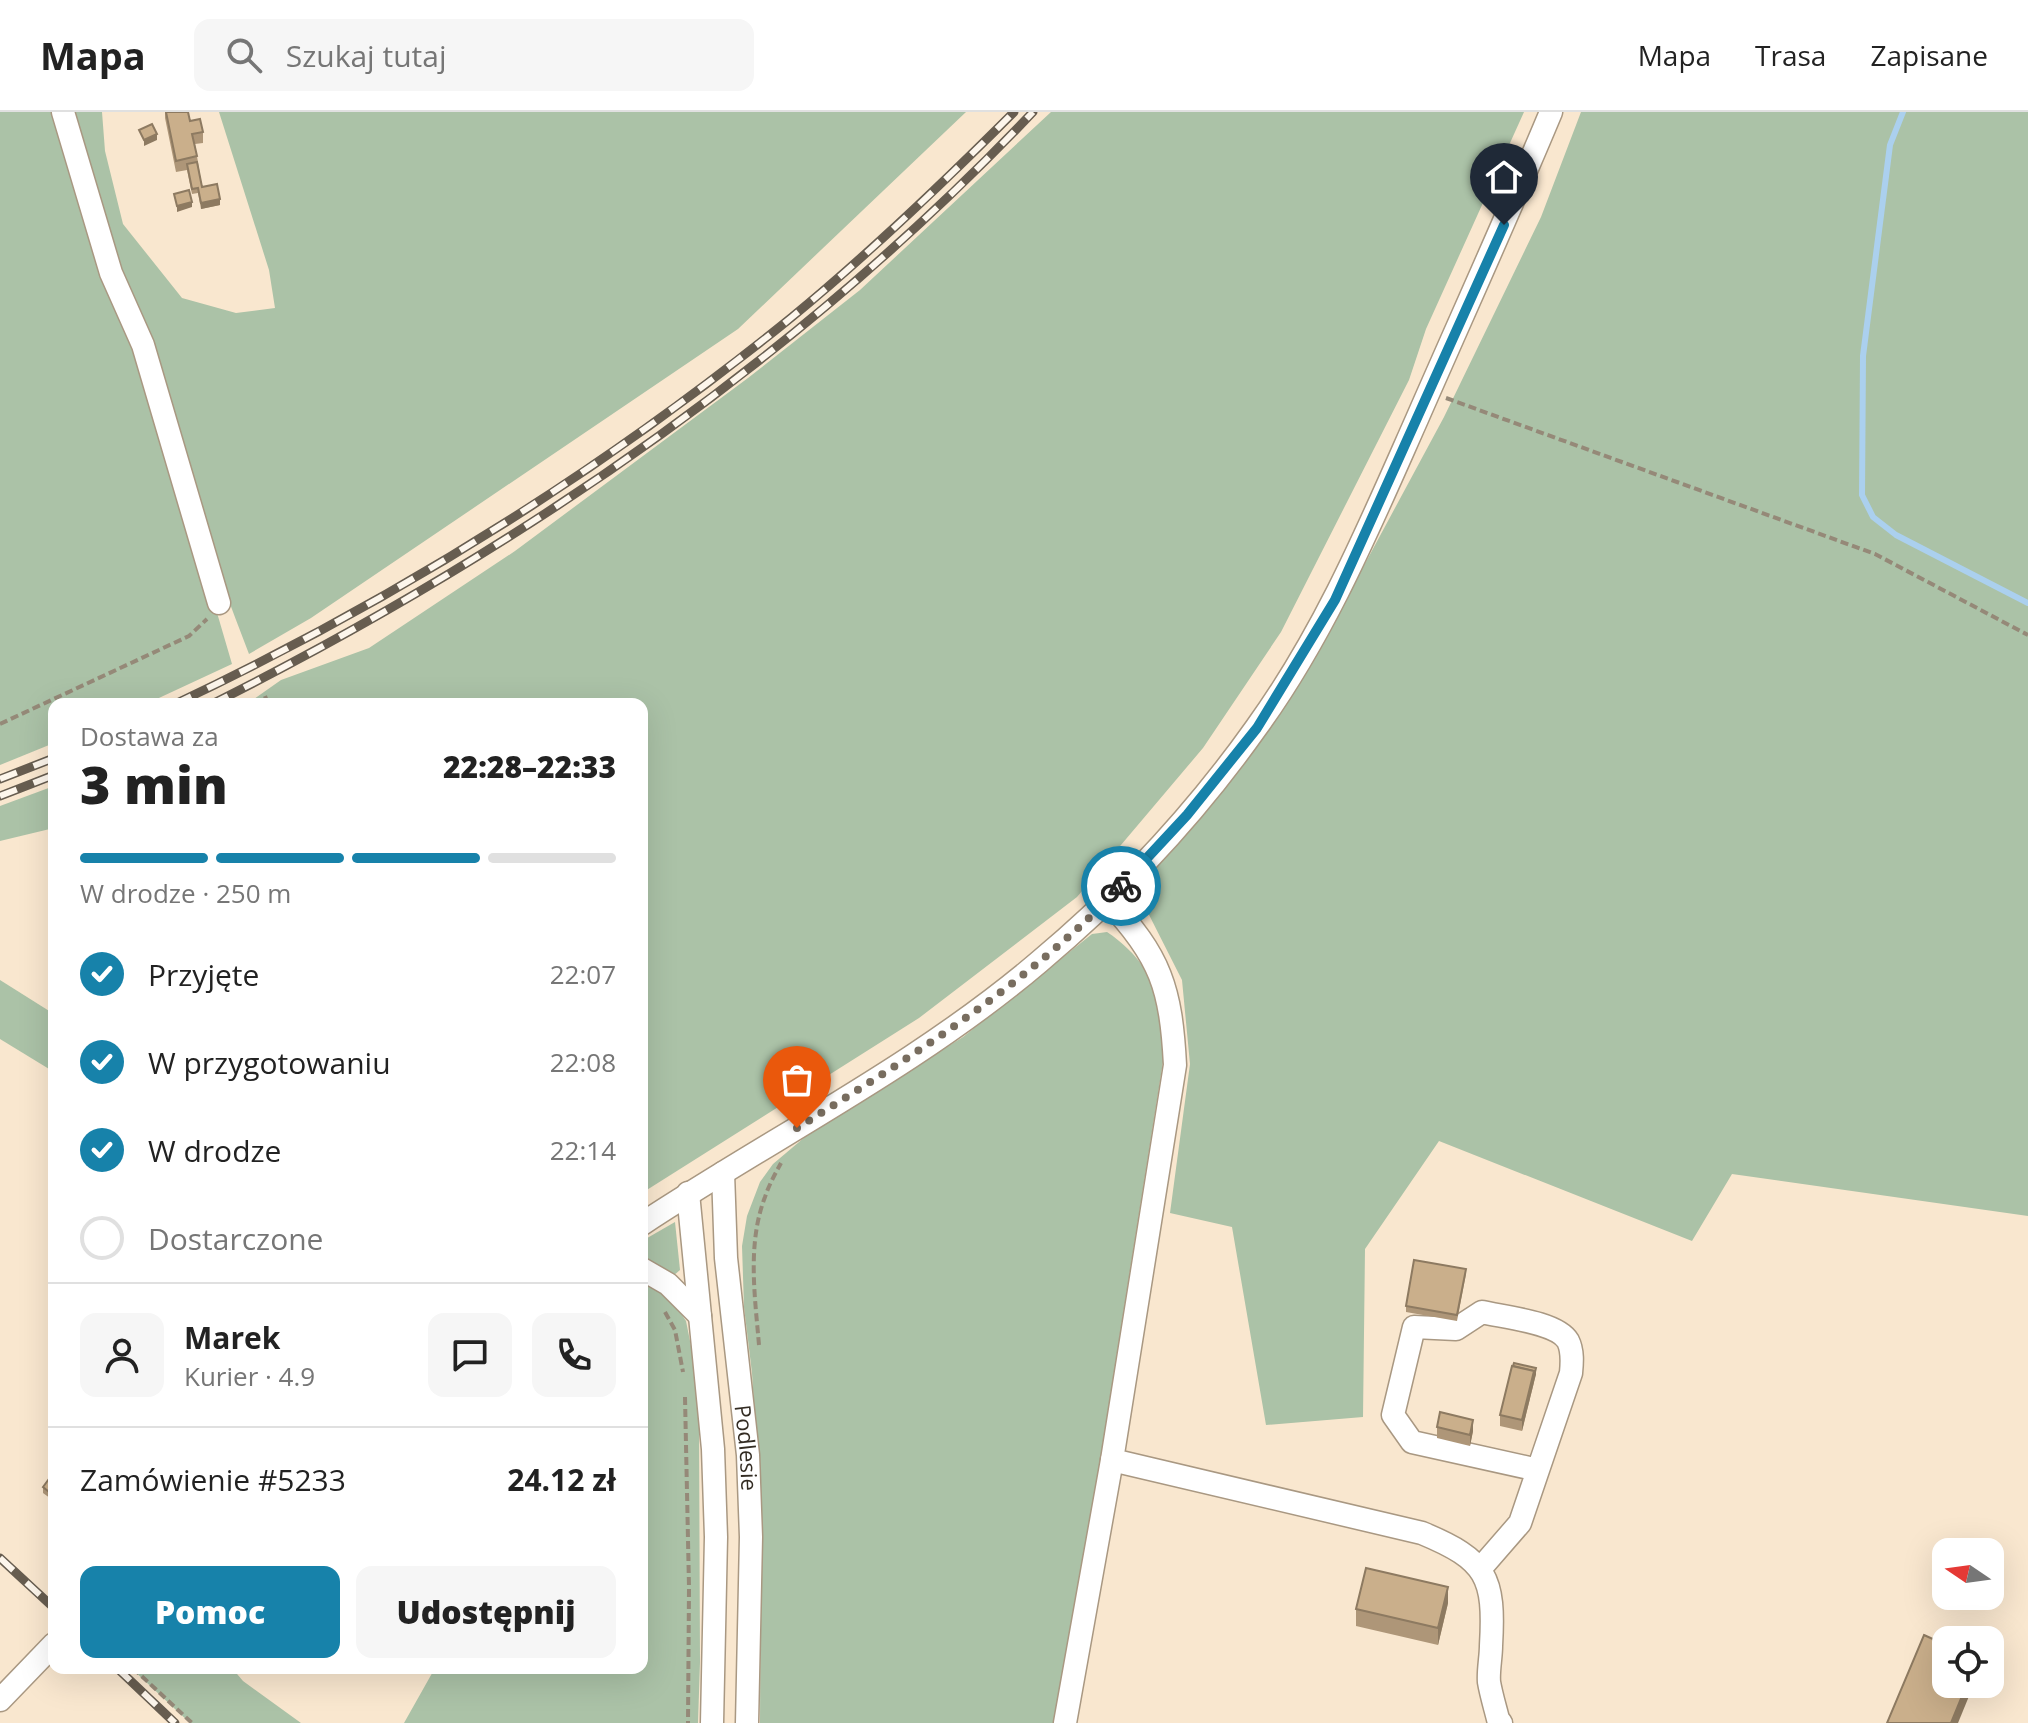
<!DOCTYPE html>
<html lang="pl">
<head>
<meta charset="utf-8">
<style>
  body { margin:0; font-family:"Open Sans",sans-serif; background:#f6f6f6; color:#222; height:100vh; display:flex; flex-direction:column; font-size:30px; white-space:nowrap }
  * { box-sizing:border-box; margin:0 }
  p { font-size:26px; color:#767676 }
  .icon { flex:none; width:44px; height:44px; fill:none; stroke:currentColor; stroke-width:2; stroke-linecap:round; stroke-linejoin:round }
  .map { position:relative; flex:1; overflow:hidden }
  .sheet { position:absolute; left:48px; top:586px; width:600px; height:976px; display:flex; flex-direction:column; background:#fff; border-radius:16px; box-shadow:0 8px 32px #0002 }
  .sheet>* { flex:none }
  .needle { width:52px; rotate:283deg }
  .tools { position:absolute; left:1932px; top:1426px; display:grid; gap:16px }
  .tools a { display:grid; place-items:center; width:72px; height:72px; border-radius:16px; background:#fff; box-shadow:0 8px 32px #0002; font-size:40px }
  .pin { position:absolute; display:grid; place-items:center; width:68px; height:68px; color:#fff; margin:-82px -34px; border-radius:50% 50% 50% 0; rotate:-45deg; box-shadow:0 0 8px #0007 }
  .pin .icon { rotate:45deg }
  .courier { position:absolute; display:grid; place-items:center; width:80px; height:80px; margin:-40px; border:6px solid #1782aa; border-radius:50%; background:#fff; color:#222; box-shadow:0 2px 10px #0007 }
  .summary em { font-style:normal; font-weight:800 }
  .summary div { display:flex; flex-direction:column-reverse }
  .summary { display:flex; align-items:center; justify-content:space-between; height:136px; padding:0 32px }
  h1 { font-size:52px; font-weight:800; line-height:60px }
  .bar { display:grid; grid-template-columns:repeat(4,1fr); gap:12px 8px; align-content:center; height:96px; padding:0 32px }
  .bar i { height:10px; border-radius:6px; background:#e0e0e0 }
  .bar .current { background:#1782aa }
  .bar p { grid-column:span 4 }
  .line { display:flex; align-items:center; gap:20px; padding:0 32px; border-top:2px solid #e0e0e0 }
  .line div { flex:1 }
  .round { display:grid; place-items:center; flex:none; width:84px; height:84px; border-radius:16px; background:#f6f6f6 }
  ol { padding:0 32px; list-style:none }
  li { display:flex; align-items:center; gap:24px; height:88px }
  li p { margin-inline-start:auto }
  li .icon { padding:8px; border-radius:50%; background:#1782aa; color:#fff; stroke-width:4 }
  li:last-child { color:#767676 }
  li i { width:44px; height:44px; border:4px solid #e0e0e0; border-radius:50% }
  .primary-button { display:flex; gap:16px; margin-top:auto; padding:16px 32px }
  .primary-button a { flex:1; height:92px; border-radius:16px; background:#1782aa; color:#fff; font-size:32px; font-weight:800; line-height:92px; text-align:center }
  .primary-button a+a { background:#f6f6f6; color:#222 }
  header { display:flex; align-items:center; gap:48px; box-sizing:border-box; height:112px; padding:0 40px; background:#fff; border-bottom:2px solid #e0e0e0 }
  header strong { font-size:38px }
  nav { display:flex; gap:44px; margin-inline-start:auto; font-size:28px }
  .search { width:560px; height:72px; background:#f6f6f6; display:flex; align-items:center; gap:20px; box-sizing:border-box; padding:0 28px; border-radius:16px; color:#767676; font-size:30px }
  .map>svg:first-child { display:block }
</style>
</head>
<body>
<header>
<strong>Mapa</strong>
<div class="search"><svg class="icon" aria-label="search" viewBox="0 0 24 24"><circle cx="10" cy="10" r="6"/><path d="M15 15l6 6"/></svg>Szukaj tutaj</div>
<nav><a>Mapa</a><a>Trasa</a><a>Zapisane</a></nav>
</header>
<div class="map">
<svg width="2028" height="1611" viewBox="0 0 2028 1611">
  <rect width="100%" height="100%" fill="#f9e7cf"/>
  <g fill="#abc2a7">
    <polygon points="0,0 52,0 61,11 158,299 232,552 146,592 54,592 54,631 0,653"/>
    <path d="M 71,0 L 102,0 L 105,39 L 123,112 L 182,186 L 236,201 L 275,196 L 269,158 L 219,0 L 966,0 L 738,217 L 311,506 L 249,542 C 181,365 121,183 71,0 Z"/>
    <polygon points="1051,0 1524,0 1426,217 1409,268 1281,520 1203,636 1077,785 919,906 642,1081 642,592 247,592 281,568 369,536 515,439 748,266 860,178"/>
    <polygon points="1581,0 2028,0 2028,1104 1732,1062 1692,1129 1439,1029 1365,1137 1363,1305 1266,1313 1232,1115 1170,1101 1190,952 1182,868 1140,785 1145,768 1174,737 1249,642 1312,550 1444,305 1541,105"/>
    <polygon points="54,674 54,716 0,729 0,694"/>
    <path d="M 1107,820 C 1137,840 1158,869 1164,906 C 1166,920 1163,936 1163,950 L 1098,1361 L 1055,1611 L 760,1611 L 761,1404 L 752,1261 L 744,1195 L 742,1134 L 747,1104 L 760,1070 L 773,1052 L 812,1019 L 963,925 L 1092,822 Z"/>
    <polygon points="0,868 54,902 54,960 0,927"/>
    <polygon points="675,1110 680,1158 673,1164 642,1146 642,1129"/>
    <polygon points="642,1165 670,1185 686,1209 693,1244 699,1305 700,1550 698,1611 404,1611 435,1556 642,1556"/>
    <polygon points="131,1556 232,1556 243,1569 301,1611 190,1611"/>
  </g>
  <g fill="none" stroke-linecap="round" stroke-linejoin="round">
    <polyline stroke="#abd0ee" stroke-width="6" points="1903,0 1890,33 1863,244 1862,383 1873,405 1896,423 2028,491"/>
    <g stroke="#a99882" stroke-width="25">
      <g id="minor">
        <polyline points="63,0 111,161 143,233 219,491"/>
        <path d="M 1107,788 C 1161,844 1171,877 1175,953 L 1112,1348 L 1422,1421 C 1487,1448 1495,1465 1491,1534 C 1491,1545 1488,1559 1489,1570 C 1491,1582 1495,1595 1498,1607 L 1501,1611"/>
        <path id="s1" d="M 723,1061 L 726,1146 L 748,1343 L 751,1425 L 747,1611"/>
        <polyline points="688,1081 713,1337 716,1425 712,1611"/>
        <path d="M 642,1112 C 774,1025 918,953 1039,850 C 1120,782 1195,702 1256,616 C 1325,521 1370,413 1417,307 C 1462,204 1508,103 1551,0"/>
        <polyline points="642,1157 668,1172 700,1204"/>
        <path d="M 1480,1457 L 1520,1411 L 1571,1261 C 1572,1251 1573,1239 1568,1229 C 1557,1210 1503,1205 1482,1200 L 1456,1217 L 1414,1215 L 1393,1303 L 1412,1330 L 1538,1358"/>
        <polyline points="0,1588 54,1532"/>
        <polyline points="1065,1611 1112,1348"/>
      </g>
    </g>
    <g stroke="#958978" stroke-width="4" stroke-dasharray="8 4" stroke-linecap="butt">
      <polyline points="1446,286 1875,442 2028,523"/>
      <polyline points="265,584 268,592"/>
      <polyline points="0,612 189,524 207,507"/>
      <polyline points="665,1200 675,1218 683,1260"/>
      <path d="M 759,1233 C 755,1185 747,1132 765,1085 C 769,1073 775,1062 781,1051"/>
      <polyline points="685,1285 689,1475 688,1611"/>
      <polyline points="133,1556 192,1611"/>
    </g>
    <use href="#minor" stroke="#fff" stroke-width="22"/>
    <g stroke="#675d50" stroke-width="9">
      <g id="rail">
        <path d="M 175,592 C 395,488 603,358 792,205 C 870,141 943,71 1014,0"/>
        <path d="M 212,592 C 515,440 798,247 1033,0"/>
        <polyline points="0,667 54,646"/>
        <polyline points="0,684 54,663"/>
        <polyline points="0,1446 54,1496"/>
        <polyline points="117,1556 175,1611"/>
      </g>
    </g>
    <use href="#rail" stroke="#fdf6ec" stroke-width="6" stroke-dasharray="18" stroke-linecap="butt"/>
  </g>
  <g fill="#ae9678">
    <polygon points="165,0 188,0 190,9 203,20 203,31 195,32 202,75 220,93 201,97 198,81 192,82 187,58 176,60 165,6"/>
    <polygon points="1466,1162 1457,1209 1406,1200 1406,1194"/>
    <polygon points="1513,1254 1536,1262 1522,1319 1500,1314 1500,1303"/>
    <polygon points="1437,1315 1473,1319 1470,1334 1437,1326"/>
    <polygon points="54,1360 54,1389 43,1381 43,1375"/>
    <polygon points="1448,1491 1438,1533 1356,1514 1356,1497"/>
  </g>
  <g fill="#8d7a61">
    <polygon points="157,22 157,28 144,34 144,28"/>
    <polygon points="220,87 220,93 201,97 201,91"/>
    <polygon points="192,90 192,95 177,100 177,94"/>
    <polygon points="1536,1256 1536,1262 1522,1319 1522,1308 1534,1259"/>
    <polygon points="1473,1308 1473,1319 1470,1334 1470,1323"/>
    <polygon points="1448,1475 1448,1491 1438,1533 1438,1516"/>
    <polygon points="1967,1572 1974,1572 1958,1611 1951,1611"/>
  </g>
  <g fill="#caaf8b" stroke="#8d7a61" stroke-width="2">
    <polygon points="166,0 188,0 190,9 200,7 203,20 192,22 197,44 176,49"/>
    <polygon points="152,12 157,22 144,28 139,18"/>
    <polygon points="197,50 202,75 217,72 220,87 201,91 198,76 192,77 187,52"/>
    <polygon points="189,78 192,90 177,94 174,82"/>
    <polygon points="1414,1148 1466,1157 1457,1203 1406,1194"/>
    <polygon points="1514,1251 1536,1256 1534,1264 1534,1259 1513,1254"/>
    <polygon points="1512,1254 1534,1259 1522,1308 1500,1303"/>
    <polygon points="1440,1300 1473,1308 1470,1323 1437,1315"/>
    <polygon points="54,1360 54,1384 43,1375"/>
    <polygon points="1366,1456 1448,1475 1438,1516 1356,1497"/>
    <polygon points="1924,1523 1946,1533 1946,1572 1967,1572 1951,1611 1887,1611"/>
  </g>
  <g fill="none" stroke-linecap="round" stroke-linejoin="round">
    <path stroke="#786d5f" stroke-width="8" stroke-dasharray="0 14.4" d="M 797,1016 C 911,945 1028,872 1121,774"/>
    <polyline stroke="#1782aa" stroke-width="10" points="1121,774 1187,703 1257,616 1335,488 1504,113"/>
  </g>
  <g text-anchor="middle" stroke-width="6" stroke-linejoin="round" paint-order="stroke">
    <g font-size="22" fill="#332c23" stroke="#fdf6ec">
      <text dy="8" stroke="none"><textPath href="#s1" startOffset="276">Podlesie</textPath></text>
    </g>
  </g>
</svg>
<div class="tools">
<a><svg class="needle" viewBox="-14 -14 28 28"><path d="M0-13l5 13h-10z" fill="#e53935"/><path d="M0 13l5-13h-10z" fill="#767676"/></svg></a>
<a><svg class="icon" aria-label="locate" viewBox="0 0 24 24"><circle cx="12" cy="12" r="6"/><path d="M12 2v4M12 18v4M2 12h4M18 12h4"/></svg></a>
</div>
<div class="pin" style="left:797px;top:1016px;background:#ea580c"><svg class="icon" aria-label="bag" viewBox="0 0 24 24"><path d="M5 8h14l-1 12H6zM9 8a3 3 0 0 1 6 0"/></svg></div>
<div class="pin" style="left:1504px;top:113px;background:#1f2937"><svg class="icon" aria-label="home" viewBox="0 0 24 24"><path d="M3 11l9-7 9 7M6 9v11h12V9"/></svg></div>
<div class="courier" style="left:1121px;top:774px"><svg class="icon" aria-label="bike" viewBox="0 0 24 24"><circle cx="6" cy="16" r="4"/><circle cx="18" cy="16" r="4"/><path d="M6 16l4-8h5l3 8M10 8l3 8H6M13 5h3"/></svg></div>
<section class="sheet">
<div class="summary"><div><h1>3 min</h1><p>Dostawa za</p></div><em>22:28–22:33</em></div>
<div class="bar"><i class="current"></i><i class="current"></i><i class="current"></i><i></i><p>W drodze · 250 m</p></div>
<ol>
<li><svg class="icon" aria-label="check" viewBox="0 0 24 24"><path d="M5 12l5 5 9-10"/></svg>Przyjęte<p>22:07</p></li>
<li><svg class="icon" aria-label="check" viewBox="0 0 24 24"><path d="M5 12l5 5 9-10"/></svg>W przygotowaniu<p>22:08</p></li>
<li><svg class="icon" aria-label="check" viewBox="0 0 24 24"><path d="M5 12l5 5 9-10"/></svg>W drodze<p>22:14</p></li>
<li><i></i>Dostarczone</li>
</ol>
<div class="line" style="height:144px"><a class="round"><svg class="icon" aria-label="person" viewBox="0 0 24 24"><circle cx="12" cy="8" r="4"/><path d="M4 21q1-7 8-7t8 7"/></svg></a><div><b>Marek</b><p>Kurier · 4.9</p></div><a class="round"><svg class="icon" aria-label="chat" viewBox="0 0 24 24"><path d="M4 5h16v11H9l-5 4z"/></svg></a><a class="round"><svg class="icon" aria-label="phone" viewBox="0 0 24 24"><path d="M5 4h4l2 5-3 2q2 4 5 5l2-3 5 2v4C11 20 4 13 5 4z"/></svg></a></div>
<div class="line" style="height:104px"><div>Zamówienie #5233</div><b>24.12 zł</b></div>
<div class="primary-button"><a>Pomoc</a><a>Udostępnij</a></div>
</section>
</div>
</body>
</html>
